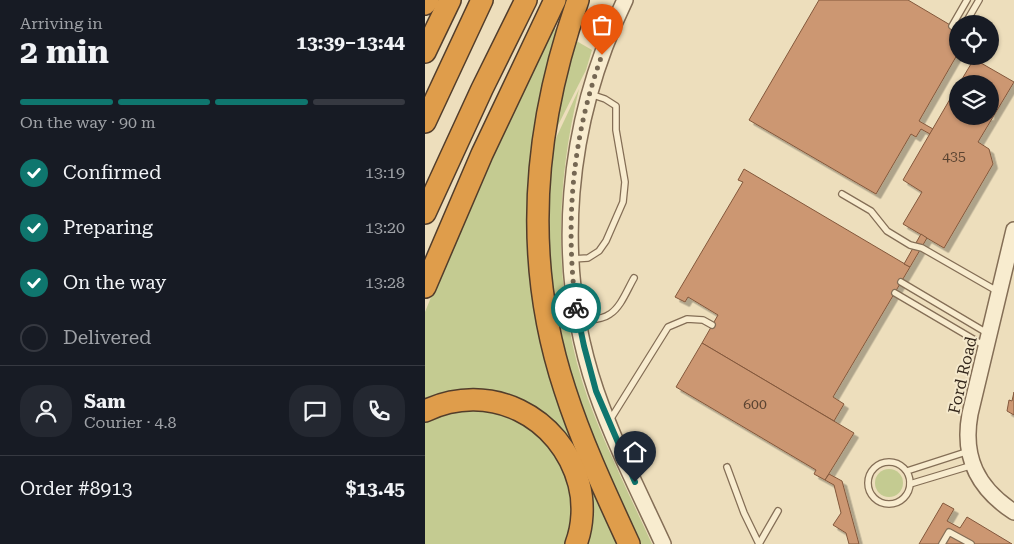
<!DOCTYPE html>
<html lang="en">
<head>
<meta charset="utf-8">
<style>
  body { margin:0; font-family:"Roboto Serif",serif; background:#242831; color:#f1f3f6; height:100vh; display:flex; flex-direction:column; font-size:19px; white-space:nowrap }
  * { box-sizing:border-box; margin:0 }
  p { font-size:16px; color:#9ea1a6 }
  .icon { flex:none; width:28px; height:28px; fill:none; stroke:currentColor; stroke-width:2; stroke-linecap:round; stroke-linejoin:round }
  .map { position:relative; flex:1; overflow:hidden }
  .side { display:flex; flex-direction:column; background:#171b24; width:425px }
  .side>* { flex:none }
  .fabs { position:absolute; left:524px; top:15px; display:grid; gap:10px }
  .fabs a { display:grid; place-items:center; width:50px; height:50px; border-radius:50%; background:#171b24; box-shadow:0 1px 4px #0004; font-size:25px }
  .pin { position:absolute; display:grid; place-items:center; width:42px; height:42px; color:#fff; margin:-51px -21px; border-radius:50% 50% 50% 0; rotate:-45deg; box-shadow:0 0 5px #0007 }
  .pin .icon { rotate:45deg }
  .courier { position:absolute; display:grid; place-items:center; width:50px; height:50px; margin:-25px; border:4px solid #0f766e; border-radius:50%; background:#fff; color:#222; box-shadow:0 1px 6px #0007 }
  .headline em { font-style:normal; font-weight:700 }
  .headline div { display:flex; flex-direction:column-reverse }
  .headline { display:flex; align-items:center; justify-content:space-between; height:85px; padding:0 20px }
  h1 { font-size:32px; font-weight:700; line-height:38px }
  .bar { display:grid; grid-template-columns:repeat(4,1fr); gap:8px 5px; align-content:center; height:60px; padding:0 20px }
  .bar i { height:6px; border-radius:4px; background:#363941 }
  .bar .on { background:#0f766e }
  .bar p { grid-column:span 4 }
  .line { display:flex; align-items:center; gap:12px; padding:0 20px; border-top:1px solid #363941 }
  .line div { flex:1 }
  .round { display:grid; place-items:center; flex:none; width:52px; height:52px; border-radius:20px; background:#242831 }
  ol { padding:0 20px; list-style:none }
  li { display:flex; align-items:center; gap:15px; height:55px }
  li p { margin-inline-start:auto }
  li .icon { padding:5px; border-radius:50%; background:#0f766e; color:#fff; stroke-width:4 }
  li:last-child { color:#9ea1a6 }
  li i { width:28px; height:28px; border:2px solid #363941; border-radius:50% }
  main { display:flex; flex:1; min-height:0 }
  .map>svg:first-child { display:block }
</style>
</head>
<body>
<main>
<section class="side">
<div class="headline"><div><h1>2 min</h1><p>Arriving in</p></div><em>13:39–13:44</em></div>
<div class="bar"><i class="on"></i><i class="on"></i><i class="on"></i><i></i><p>On the way · 90 m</p></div>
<ol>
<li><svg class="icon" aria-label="check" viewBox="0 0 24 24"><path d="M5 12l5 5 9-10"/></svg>Confirmed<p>13:19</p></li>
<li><svg class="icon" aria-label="check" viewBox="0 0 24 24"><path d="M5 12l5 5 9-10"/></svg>Preparing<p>13:20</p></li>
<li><svg class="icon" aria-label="check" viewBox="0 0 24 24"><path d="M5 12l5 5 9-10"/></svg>On the way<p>13:28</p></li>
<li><i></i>Delivered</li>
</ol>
<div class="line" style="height:90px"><a class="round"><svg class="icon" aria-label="person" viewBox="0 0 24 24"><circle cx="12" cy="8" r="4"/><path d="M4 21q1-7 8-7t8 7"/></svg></a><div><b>Sam</b><p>Courier · 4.8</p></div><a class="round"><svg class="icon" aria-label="chat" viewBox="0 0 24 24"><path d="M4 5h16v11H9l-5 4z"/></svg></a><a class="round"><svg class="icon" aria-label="phone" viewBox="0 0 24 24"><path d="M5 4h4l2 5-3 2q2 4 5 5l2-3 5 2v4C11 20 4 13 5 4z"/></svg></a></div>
<div class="line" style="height:65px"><div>Order #8913</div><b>$13.45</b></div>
</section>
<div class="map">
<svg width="589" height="544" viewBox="0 0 589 544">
  <defs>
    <filter id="shadow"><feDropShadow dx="4.5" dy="4.5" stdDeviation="0" flood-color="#0004"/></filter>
  </defs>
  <rect width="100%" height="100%" fill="#eddebc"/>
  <g fill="#c4cb91">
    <polygon points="128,27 136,32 109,259 199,544 157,544 162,524 118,417 0,404 0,312 40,214"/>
    <polygon points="148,39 167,50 161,70 125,141"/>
    <path d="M 154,89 C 129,191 128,299 163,399 C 181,448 205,496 227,544 L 213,544 L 172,454 L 134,339 L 123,260 L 124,153 Z"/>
    <polygon points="60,406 116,431 148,487 144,544 0,544 0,417"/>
    <circle cx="464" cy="483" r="14"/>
  </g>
  <g fill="#cc9772" stroke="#83583c" filter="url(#shadow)">
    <polygon points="394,0 483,0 532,29 532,55 494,121 508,129 505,134 496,129 491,137 486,134 451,194 324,120"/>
    <polygon points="549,59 589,82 553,142 564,149 568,164 519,248 478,224 497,192 478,180 532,87 532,116 565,116 565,84 534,84"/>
    <polygon points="319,169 485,267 408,397 419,404 409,421 277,343 293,315 263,297 260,302 250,297 318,182 313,180"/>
    <polygon points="496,234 502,238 485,267 479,264"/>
    <polygon points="277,343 429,433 400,480 389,474 391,470 251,387"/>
    <polygon points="589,392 589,415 582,411 584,400 587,401"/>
    <polygon points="404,474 417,481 434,544 424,544 421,533 408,525 416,513 409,485 400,480"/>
    <polygon points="518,503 529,509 522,521 535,528 542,517 587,544 494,544"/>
  </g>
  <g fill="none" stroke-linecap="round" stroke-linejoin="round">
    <g stroke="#846e56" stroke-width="8">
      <g id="service">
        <polyline points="540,24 554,0"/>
        <polyline points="527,26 542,0"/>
        <polyline points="417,194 446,211 462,231 485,245 497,248 572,291"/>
        <polyline points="147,259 163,258 174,251 181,241 198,202 200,182 191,130 191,106 180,99 165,94"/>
        <polyline points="476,282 562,333"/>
        <polyline points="470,293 560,346"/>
        <path d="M 154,322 C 164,320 177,320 185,314 C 196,307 202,290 209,278"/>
        <polyline points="185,420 243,327 262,319 278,320 287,325"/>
        <circle cx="464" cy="483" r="21"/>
        <polyline points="302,467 319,513 334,544"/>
        <polyline points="482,471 544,451"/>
        <polyline points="485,484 548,465"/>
        <polyline points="334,544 353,511"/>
        <polyline points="517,544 524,532 546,544"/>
      </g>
    </g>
    <g stroke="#846e56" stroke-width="18">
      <g id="tertiary">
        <path d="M 200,0 C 141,122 127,262 171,391 C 189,443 215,494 238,544"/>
        <path d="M 589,230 L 545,414 C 537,457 552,488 589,512"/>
      </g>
    </g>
    <g stroke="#523d2b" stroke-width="24">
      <g id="motorway">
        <path d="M 153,0 C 108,128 97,260 140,390 C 157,443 181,494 204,544"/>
        <polyline points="0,4 3,0"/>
        <polyline points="0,52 25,0"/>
        <polyline points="0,122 57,0"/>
        <polyline points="0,213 57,89 101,0"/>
        <polyline points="0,287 57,154 130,0"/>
        <path d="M 0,411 C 64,380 136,416 154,484 C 159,503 158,526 151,544"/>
      </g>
    </g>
    <use href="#service" stroke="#f8eccf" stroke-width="5.5"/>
    <use href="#tertiary" stroke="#f8eccf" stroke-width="15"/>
    <use href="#motorway" stroke="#df9d4b" stroke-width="21"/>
  </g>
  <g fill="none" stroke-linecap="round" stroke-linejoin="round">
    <path stroke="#756753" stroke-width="5" stroke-dasharray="0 9" d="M 151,308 C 140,222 147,137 177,55"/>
    <polyline stroke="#0f766e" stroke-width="6" points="151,308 159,346 171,391 210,482"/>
  </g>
  <g text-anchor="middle" stroke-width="4" stroke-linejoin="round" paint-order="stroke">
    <g font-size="14" fill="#5a4331">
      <text x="529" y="161">435</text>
      <text x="330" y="409">600</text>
    </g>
    <g font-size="16" fill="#34271b" stroke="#f5e9cc">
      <text transform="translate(537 375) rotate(-77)" y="6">Ford Road</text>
    </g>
  </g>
</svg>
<div class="fabs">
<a><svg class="icon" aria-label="locate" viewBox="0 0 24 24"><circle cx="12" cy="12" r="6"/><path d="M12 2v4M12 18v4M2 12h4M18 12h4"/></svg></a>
<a><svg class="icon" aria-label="layers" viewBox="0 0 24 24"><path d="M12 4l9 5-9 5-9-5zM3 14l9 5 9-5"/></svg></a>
</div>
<div class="pin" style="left:177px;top:55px;background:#ea580c"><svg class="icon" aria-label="bag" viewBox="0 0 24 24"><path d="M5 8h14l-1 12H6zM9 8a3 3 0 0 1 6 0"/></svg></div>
<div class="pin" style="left:210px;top:482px;background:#1f2937"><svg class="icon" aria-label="home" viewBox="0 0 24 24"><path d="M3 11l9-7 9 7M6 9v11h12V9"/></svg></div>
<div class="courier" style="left:151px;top:308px"><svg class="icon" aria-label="bike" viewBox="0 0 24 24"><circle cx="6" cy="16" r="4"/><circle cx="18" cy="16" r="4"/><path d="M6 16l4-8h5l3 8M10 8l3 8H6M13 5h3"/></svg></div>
</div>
</main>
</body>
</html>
